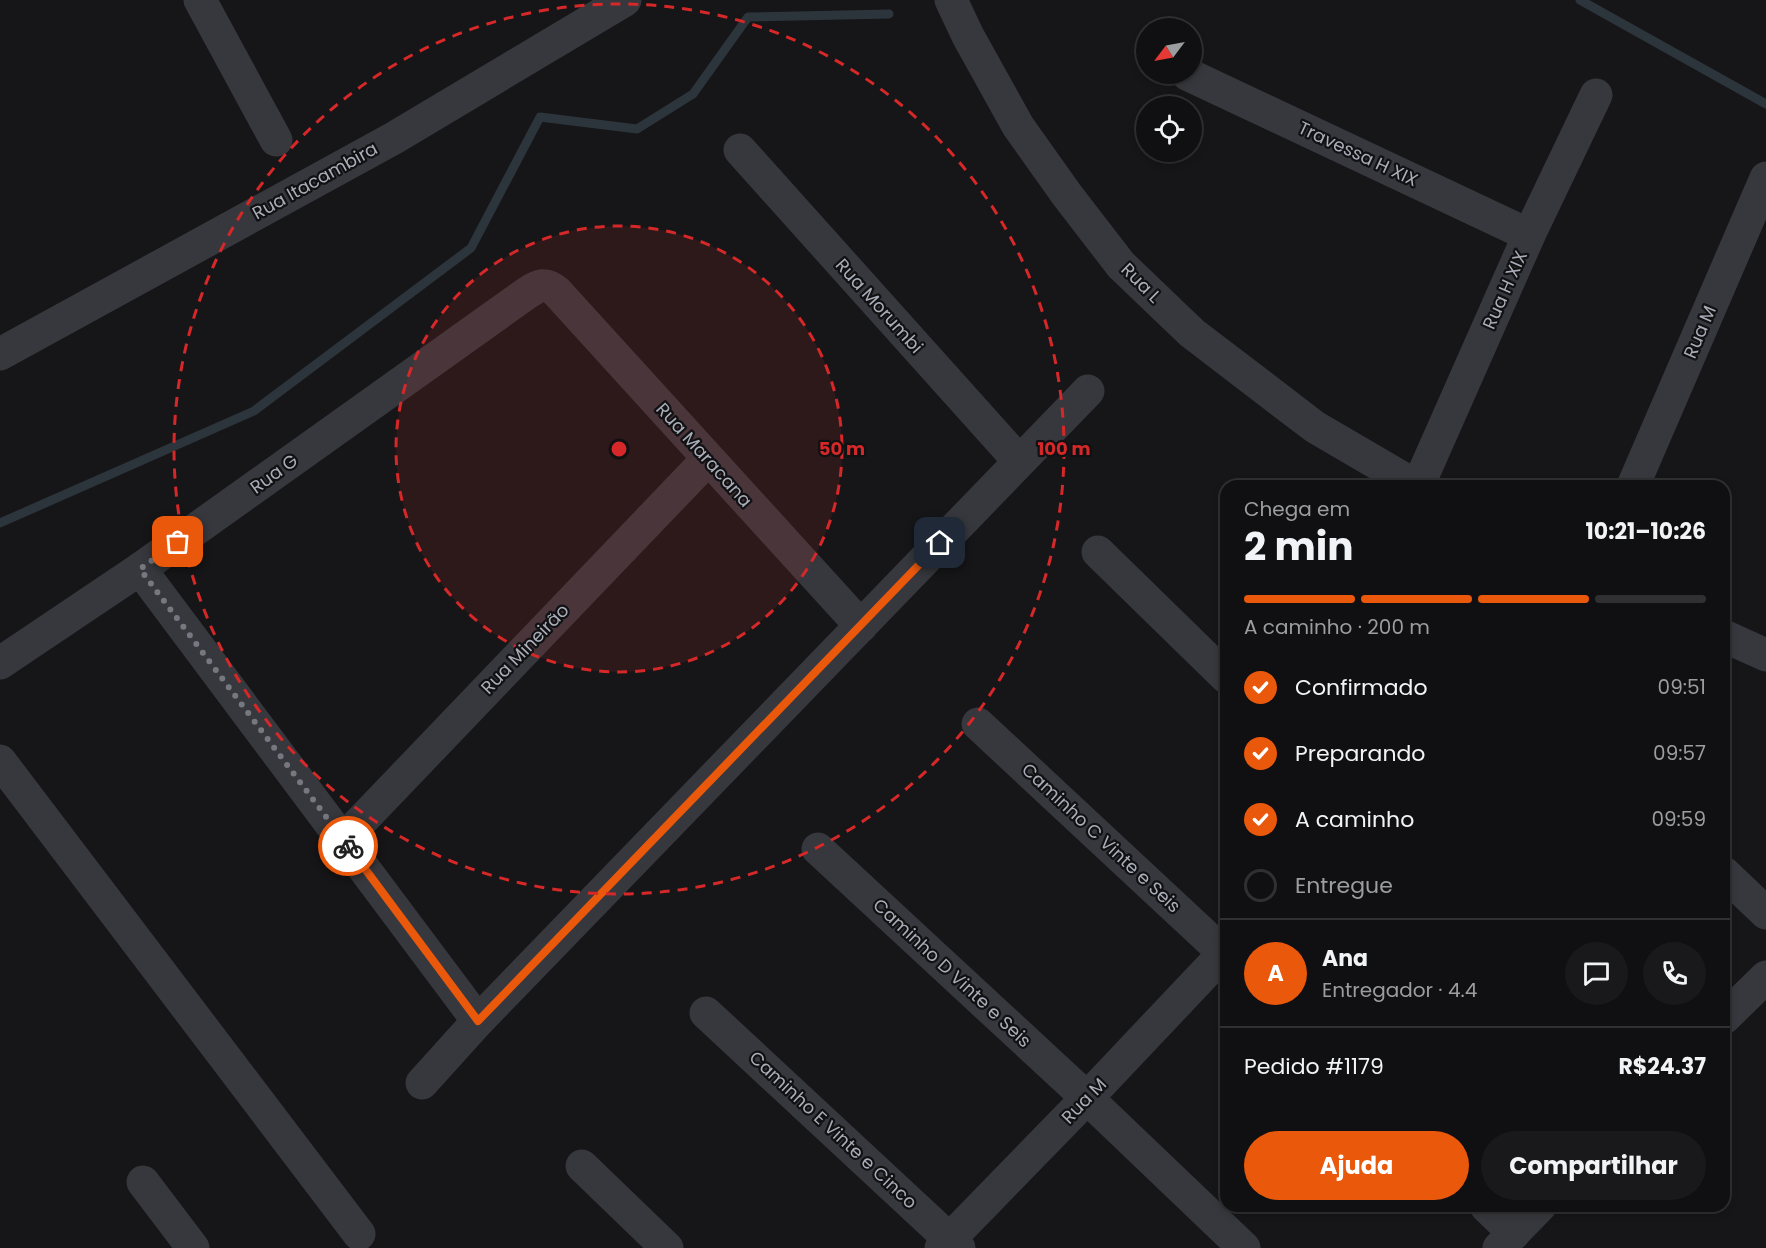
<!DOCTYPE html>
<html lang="pt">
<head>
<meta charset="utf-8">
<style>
  body { margin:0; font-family:Poppins,sans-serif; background:#19191b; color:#f1f3f6; height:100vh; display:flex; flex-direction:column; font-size:22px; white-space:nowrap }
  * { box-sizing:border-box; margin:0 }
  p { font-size:20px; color:#9c9d9f }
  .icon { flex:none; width:33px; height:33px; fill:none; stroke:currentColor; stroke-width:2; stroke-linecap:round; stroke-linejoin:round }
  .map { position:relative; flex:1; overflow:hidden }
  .sheet { position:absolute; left:1220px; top:480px; width:510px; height:732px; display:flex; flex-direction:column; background:#101012; border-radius:18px; box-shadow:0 3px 9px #0003,0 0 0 2px #303032 }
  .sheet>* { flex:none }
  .needle { width:39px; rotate:238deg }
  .buttons { position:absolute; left:1136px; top:18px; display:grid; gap:12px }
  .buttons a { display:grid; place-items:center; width:66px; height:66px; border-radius:50%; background:#101012; box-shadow:0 3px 9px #0003,0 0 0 2px #303032; font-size:30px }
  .pin { position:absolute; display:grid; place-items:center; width:51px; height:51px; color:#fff; margin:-26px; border-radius:12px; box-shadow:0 3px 9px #0006 }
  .courier { position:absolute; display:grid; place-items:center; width:60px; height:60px; margin:-30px; border:4px solid #ea580c; border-radius:50%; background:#fff; color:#222; box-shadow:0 2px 8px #0007 }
  .summary em { font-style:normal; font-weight:700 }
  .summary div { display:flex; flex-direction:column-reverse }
  .summary { display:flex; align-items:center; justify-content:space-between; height:102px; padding:0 24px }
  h1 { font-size:39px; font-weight:700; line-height:45px }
  .bar { display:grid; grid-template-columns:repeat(4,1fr); gap:9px 6px; align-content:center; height:72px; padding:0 24px }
  .bar i { height:8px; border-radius:4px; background:#303032 }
  .bar .active { background:#ea580c }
  .bar p { grid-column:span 4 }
  .line { display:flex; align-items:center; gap:15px; padding:0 24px; border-top:2px solid #303032 }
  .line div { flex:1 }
  .round { display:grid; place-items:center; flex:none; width:63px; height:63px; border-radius:32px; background:#19191b }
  ol { padding:0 24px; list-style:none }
  li { display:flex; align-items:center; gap:18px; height:66px }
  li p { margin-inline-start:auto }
  li .icon { padding:6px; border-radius:50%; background:#ea580c; color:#fff; stroke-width:4 }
  li:last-child { color:#9c9d9f }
  li i { width:33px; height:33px; border:3px solid #303032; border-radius:50% }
  .action { display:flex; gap:12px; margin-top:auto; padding:12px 24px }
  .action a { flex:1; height:69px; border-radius:36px; background:#ea580c; color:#fff; font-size:24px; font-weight:700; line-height:69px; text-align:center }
  .action a+a { background:#19191b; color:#f1f3f6 }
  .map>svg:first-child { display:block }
</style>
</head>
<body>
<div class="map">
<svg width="1766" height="1248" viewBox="0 0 1766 1248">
  <rect width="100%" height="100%" fill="#161618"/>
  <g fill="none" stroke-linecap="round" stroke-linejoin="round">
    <g stroke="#2c353c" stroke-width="9">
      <polyline points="1580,0 1766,104"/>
      <polyline points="0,523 254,411 471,248 540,117 637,129 693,94 748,17 889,14"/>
    </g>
    <g stroke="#37383d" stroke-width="33">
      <polyline points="200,0 276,140"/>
      <polyline points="951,0 968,36 1018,126 1067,195 1121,265 1192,333 1315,427 1416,486"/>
      <polyline points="1187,74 1529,235"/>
      <polyline points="740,150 1019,461"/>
      <polyline points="0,354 394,138 625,0"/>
      <polyline points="1418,486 1529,235 1596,95"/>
      <polyline points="1633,486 1766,178"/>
      <polyline points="1098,552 1226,677"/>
      <polyline points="140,569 478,1021"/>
      <polyline points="1724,636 1766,655"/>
      <path d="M 0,663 L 140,569 L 527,293 C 539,285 546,282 557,292 L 861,626"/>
      <polyline points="978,724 1226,955"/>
      <polyline points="0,761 359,1234"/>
      <polyline points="343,840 708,459"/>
      <polyline points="818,849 1087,1098 1244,1248"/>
      <polyline points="1724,873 1766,913"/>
      <polyline points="706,1013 959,1248"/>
      <polyline points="1724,1018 1766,977"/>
      <polyline points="422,1083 478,1021 1088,391"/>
      <polyline points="582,1166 667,1248"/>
      <polyline points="143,1182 193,1248"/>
      <polyline points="1486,1206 1514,1233"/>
      <polyline points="941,1248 1087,1098 1226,951"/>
      <polyline points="1499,1248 1540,1206"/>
    </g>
  </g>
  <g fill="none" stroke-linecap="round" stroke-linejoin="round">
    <polyline stroke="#757880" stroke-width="6" stroke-dasharray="0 10.8" points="178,542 140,569 348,846"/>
    <polyline stroke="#ea580c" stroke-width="8" points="348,846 478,1021 940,543"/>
  </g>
  <circle cx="619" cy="449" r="223" fill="#d62828" fill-opacity=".12"/>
  <g fill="none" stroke="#d62828" stroke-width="3" stroke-dasharray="10 8">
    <circle cx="619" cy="449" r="223"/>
    <circle cx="619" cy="449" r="445"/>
  </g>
  <g text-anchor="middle" stroke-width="4.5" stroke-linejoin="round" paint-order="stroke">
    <g font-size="18" fill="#a8adb8" stroke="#111113">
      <text transform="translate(1358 154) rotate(25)" y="6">Travessa H XIX</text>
      <text transform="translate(315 181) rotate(-29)" y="6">Rua Itacambira</text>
      <text transform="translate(1141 283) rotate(45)" y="6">Rua L</text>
      <text transform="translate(1505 290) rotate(-66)" y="6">Rua H XIX</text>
      <text transform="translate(879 306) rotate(48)" y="6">Rua Morumbi</text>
      <text transform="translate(1700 332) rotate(-67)" y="6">Rua M</text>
      <text transform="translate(704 455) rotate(48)" y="6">Rua Maracana</text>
      <text transform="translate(274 474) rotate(-36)" y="6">Rua G</text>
      <text transform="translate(525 649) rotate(-46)" y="6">Rua Mineirão</text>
      <text transform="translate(1101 838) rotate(43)" y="6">Caminho C Vinte e Seis</text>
      <text transform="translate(952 973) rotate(43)" y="6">Caminho D Vinte e Seis</text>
      <text transform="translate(1084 1101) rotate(-46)" y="6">Rua M</text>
      <text transform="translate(833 1130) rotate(43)" y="6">Caminho E Vinte e Cinco</text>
    </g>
  </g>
  <circle cx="619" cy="449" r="9" fill="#d62828" stroke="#111113" stroke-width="3"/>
  <g font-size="18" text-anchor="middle" font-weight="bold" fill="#d62828" stroke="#111113" stroke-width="4.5" stroke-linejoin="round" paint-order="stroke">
    <text x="842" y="455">50 m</text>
    <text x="1064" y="455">100 m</text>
  </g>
</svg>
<div class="buttons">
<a><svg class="needle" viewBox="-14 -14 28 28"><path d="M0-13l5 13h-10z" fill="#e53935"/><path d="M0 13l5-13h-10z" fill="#9c9d9f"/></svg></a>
<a><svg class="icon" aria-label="locate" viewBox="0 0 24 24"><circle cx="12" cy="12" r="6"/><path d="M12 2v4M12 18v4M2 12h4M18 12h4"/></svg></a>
</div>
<div class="pin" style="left:178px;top:542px;background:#ea580c"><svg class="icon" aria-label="bag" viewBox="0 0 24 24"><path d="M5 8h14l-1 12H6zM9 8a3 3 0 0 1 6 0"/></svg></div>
<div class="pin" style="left:940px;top:543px;background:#1f2937"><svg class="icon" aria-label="home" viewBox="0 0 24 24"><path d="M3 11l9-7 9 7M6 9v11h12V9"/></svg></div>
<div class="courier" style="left:348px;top:846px"><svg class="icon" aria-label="bike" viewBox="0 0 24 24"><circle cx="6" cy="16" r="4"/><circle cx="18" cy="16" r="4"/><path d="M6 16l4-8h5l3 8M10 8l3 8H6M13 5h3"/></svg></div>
<section class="sheet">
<div class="summary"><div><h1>2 min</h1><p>Chega em</p></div><em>10:21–10:26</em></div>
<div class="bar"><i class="active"></i><i class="active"></i><i class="active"></i><i></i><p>A caminho · 200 m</p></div>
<ol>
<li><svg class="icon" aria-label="check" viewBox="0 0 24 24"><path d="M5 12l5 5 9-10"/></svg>Confirmado<p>09:51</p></li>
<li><svg class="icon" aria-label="check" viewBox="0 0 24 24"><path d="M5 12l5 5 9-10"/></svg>Preparando<p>09:57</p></li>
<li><svg class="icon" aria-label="check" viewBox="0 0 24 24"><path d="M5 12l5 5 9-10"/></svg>A caminho<p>09:59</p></li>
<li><i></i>Entregue</li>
</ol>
<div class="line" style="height:108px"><b class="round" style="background:#ea580c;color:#fff">A</b><div><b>Ana</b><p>Entregador · 4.4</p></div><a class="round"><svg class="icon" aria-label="chat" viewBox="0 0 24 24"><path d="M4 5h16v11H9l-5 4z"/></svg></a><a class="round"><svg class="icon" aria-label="phone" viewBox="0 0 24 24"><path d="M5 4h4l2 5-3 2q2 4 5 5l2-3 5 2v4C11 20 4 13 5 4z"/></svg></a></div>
<div class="line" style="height:78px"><div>Pedido #1179</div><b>R$24.37</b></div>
<div class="action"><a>Ajuda</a><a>Compartilhar</a></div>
</section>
</div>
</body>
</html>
